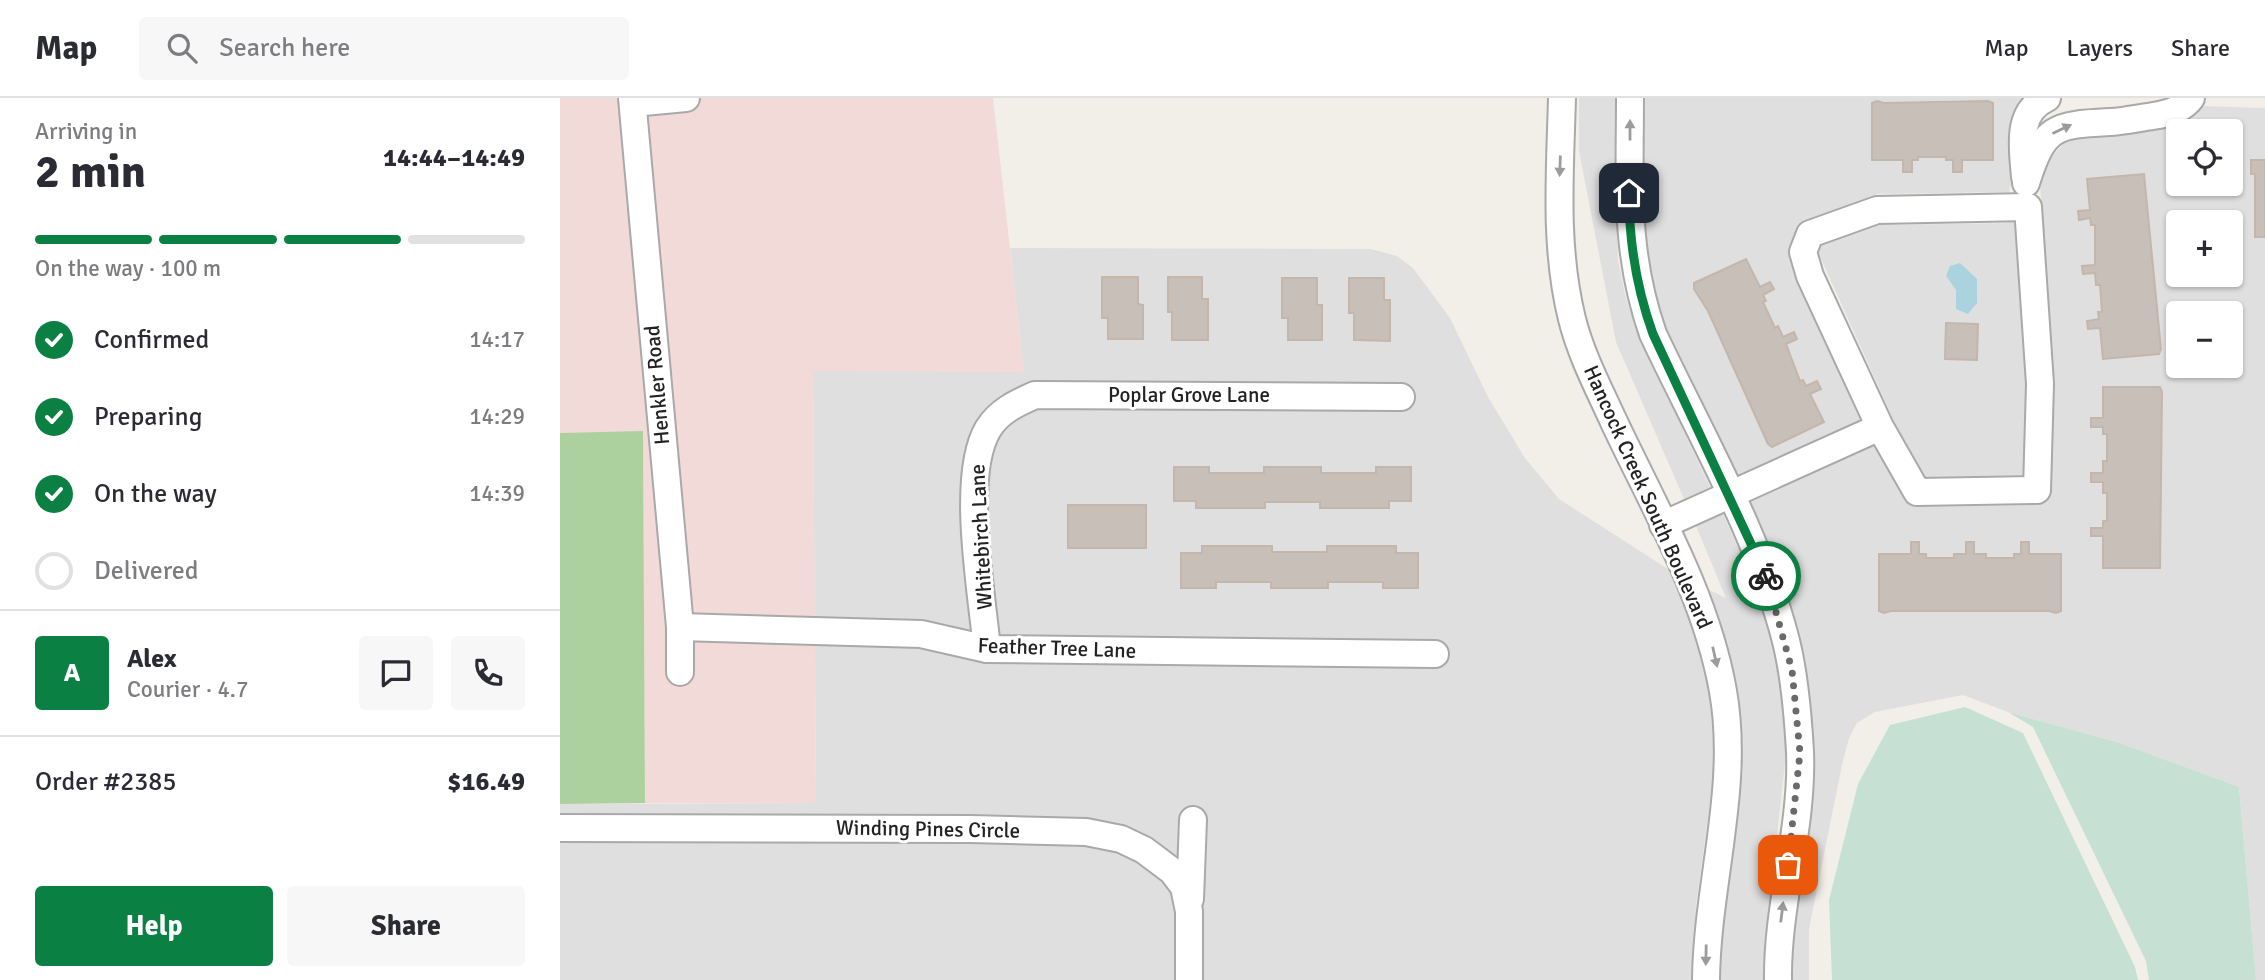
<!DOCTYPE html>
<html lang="en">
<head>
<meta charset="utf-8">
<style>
  body { margin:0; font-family:Signika,sans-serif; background:#f7f7f7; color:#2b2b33; height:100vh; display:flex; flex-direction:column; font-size:26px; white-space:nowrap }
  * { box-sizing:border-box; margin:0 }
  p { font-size:23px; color:#7c7c81 }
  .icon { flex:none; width:38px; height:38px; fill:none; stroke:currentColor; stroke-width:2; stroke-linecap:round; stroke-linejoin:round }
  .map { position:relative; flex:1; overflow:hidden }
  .details { display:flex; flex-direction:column; background:#fff; width:560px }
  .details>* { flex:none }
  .buttons { position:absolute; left:1606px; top:21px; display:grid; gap:14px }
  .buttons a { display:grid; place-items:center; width:77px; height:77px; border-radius:7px; background:#fff; box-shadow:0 2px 5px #0004; font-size:35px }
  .pin { position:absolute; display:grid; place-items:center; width:60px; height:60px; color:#fff; margin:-30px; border-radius:14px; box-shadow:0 4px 10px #0006 }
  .courier { position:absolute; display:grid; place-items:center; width:70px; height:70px; margin:-35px; border:5px solid #0b8043; border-radius:50%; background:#fff; color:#222; box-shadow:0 2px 9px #0007 }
  .overview em { font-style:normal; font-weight:700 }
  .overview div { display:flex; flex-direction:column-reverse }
  .overview { display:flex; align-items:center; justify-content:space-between; height:119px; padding:0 35px }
  h1 { font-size:46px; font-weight:700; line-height:52px }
  .bar { display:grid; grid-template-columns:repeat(4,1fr); gap:10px 7px; align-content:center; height:84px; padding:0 35px }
  .bar i { height:9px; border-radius:5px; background:#e1e1e2 }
  .bar .active { background:#0b8043 }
  .bar p { grid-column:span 4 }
  .line { display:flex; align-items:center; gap:18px; padding:0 35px; border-top:2px solid #e1e1e2 }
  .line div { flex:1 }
  .round { display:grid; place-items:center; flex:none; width:74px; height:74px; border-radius:7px; background:#f7f7f7 }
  ol { padding:0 35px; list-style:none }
  li { display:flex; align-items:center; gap:21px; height:77px }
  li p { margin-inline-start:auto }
  li .icon { padding:7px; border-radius:50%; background:#0b8043; color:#fff; stroke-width:4 }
  li:last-child { color:#7c7c81 }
  li i { width:38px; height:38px; border:4px solid #e1e1e2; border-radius:50% }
  .action { display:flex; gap:14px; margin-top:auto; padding:14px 35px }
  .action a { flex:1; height:80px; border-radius:7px; background:#0b8043; color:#fff; font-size:28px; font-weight:700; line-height:80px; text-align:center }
  .action a+a { background:#f7f7f7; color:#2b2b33 }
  header { display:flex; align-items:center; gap:42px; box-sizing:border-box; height:98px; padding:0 35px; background:#fff; border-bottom:2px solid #e1e1e2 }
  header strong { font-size:33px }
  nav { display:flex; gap:38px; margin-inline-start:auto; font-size:24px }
  .search { width:490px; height:63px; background:#f7f7f7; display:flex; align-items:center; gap:18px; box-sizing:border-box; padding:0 24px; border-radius:7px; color:#7c7c81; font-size:26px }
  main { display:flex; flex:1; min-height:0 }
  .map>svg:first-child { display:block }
</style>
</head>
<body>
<header>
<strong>Map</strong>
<div class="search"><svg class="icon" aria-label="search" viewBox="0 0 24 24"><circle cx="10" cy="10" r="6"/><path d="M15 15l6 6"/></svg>Search here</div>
<nav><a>Map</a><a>Layers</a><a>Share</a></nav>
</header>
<main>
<section class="details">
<div class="overview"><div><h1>2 min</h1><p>Arriving in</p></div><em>14:44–14:49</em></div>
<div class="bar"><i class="active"></i><i class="active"></i><i class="active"></i><i></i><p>On the way · 100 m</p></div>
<ol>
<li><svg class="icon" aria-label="check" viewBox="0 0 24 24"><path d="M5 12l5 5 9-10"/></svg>Confirmed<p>14:17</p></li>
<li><svg class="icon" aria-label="check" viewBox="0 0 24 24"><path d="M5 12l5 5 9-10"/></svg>Preparing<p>14:29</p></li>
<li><svg class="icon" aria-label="check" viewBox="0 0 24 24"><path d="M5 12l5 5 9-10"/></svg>On the way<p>14:39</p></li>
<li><i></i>Delivered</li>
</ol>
<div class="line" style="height:126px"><b class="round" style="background:#0b8043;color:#fff">A</b><div><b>Alex</b><p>Courier · 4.7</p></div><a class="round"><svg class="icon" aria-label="chat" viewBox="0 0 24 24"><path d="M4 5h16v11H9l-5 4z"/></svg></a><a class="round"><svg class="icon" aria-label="phone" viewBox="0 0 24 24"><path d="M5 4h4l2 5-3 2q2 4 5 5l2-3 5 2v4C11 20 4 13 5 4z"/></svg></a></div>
<div class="line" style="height:91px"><div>Order #2385</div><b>$16.49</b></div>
<div class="action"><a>Help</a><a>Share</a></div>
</section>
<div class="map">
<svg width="1705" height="882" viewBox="0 0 1705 882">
  <rect width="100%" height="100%" fill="#f2efe9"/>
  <g fill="#e0dfdf" fill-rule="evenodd">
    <polygon points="1019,0 1056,0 1056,119 1058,162 1066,201 1081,243 1150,389 1124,401 1056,244 1019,53"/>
    <polygon points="1084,0 1464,0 1452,16 1448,38 1452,83 1449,94 1317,96 1245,122 1237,131 1230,159 1238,185 1301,321 1175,378 1105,229 1093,194 1085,156 1083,118"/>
    <path d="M 1643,8 L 1705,10 L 1705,882 L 1696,882 L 1679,689 L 1560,645 L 1448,614 L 1403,597 L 1315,614 L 1297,625 L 1289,640 L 1282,667 L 1249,831 L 1249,882 L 1231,882 L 1235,822 L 1252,690 L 1253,654 L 1246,571 L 1219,474 L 1188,405 L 1314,348 L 1345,402 L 1357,409 L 1478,407 L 1491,393 L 1494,285 L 1480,86 L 1487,64 L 1506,43 L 1609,30 L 1631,21 ZM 1619,33 L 1671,33 L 1671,86 L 1619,86 ZM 1619,124 L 1671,124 L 1671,177 L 1619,177 ZM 1619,215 L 1671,215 L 1671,268 L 1619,268 Z"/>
    <polygon points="1455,125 1467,286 1464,377 1365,379 1333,321 1258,154 1260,148 1319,127"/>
    <polygon points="450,150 811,151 837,158 853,170 890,220 928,299 965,360 999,401 1108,471 1132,523 1150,597 1153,638 1153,683 1136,807 1132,882 0,882 0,706 256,705 253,272 464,274"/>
    <polygon points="1163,416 1194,486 1212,546 1219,575 1226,656 1208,818 1204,882 1159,882 1163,810 1180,686 1180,636 1177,591 1166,544 1149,492 1166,500 1136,428"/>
  </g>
  <polygon fill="#f2dad9" points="0,0 433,0 464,274 253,273 256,705 85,705 83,334 0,335"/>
  <polygon fill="#add19e" points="83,333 85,705 0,706 0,335"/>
  <g fill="#c6e0d4">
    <polygon points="1405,609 1463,635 1575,869 1578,882 1272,882 1269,802 1298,686 1330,627"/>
    <polygon points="1448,614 1560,645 1679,689 1696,882 1589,882 1586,863 1473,629"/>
  </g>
  <polygon fill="#aad3df" points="1400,165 1417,181 1417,205 1408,216 1396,211 1396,192 1386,178 1390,168"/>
  <g fill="#c7bfb8" stroke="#c4b6ab" stroke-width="2">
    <polygon points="1317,3 1324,5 1428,3 1433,5 1433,62 1402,62 1402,74 1393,74 1393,62 1386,62 1386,59 1358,59 1358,62 1352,62 1352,74 1343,74 1343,62 1312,62 1312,5"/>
    <polygon points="1691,62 1705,62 1705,139 1695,139 1695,76 1691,76"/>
    <polygon points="1584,76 1601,251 1599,256 1543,261 1540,230 1528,231 1527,223 1539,221 1538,214 1542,214 1540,187 1536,187 1535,175 1523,176 1522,168 1535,167 1535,127 1531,127 1530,120 1519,122 1518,113 1530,112 1527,81"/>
    <polygon points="1186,161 1200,189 1210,184 1214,191 1203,197 1206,203 1203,204 1215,230 1218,228 1223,239 1234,234 1237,241 1226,246 1240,283 1243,282 1246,288 1257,283 1261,291 1250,296 1264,324 1212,349 1208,346 1148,213 1134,191 1134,185"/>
    <polygon points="542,179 578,179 578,206 583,207 583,241 548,241 548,220 542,220"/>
    <polygon points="608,179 642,179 642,201 648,201 648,242 612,242 612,214 608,214"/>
    <polygon points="722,180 757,180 757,207 762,207 762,242 728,242 728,220 722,220"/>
    <polygon points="789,180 824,180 824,202 830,202 830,243 794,242 794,215 789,215"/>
    <polygon points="1386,225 1418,226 1417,262 1385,261"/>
    <polygon points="1543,289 1600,289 1602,294 1600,470 1543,470 1543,438 1531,438 1531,430 1543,430 1543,423 1547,423 1547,395 1543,395 1543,384 1531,384 1531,375 1543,375 1543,363 1547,363 1547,336 1543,336 1543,329 1531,329 1531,320 1543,320"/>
    <polygon points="614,369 649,369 649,375 704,375 704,369 761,369 761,375 816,375 816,369 851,369 851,403 829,403 829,410 760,410 760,404 705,404 705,410 636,410 636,403 614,403"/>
    <rect x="508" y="407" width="78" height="43"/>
    <polygon points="1351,444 1359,444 1359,456 1366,456 1366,460 1394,460 1394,456 1406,456 1406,444 1414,444 1414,456 1426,456 1426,460 1454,460 1454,456 1461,456 1461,444 1469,444 1469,456 1501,456 1501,513 1496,515 1489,513 1331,513 1324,515 1319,513 1319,456 1351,456"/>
    <polygon points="642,448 712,448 712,454 767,454 767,448 836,448 836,455 858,455 858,490 823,490 823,484 768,484 768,490 711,490 711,484 656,484 656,490 621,490 621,455 642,455"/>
  </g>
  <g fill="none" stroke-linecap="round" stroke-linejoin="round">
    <g stroke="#a9a9a9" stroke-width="30">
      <g id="minor">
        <polyline points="72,0 120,529 120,574"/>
        <path d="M 1002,0 C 1000,75 994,148 1012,221 C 1021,257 1039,291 1054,324 C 1095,411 1146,497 1163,593 C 1180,689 1147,786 1146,882"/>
        <path d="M 1070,0 C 1070,86 1064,153 1093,236 C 1139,334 1199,437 1226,543 C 1235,579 1238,618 1240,654 C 1243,730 1217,806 1218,882"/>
        <polyline points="73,5 126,0"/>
        <path d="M 1465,79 C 1463,51 1455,14 1487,0"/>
        <path d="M 1466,85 C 1484,27 1495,27 1551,24 C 1565,23 1579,20 1593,18 C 1608,16 1622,12 1631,0"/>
        <polyline points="1103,427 1320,329 1357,394 1477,392 1480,286 1468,109 1317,112 1250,136 1243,154 1250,178 1320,329"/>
        <polyline points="120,529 361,536 427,551 875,556"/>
        <path d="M 427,551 C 422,496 400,378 428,331 C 439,313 457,305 475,297 L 841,299"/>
        <polyline points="0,730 411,731 526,734 561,741 584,752 612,773 624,789 629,813 629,882"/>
        <polyline points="630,801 633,722"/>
      </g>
    </g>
    <use href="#minor" stroke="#fff" stroke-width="26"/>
  </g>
  <defs><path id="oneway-solid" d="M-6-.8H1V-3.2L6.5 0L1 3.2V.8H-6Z" transform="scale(1.75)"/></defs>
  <g fill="#9c9c9c">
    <use href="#oneway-solid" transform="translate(1502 31) rotate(-25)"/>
    <use href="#oneway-solid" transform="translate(1070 32) rotate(-90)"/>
    <use href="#oneway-solid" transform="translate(1000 68) rotate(92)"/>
    <use href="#oneway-solid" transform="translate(1155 559) rotate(77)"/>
    <use href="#oneway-solid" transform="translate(1222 814) rotate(-83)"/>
    <use href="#oneway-solid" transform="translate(1146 857) rotate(91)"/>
  </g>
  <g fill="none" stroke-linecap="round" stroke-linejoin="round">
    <polyline stroke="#6b6a68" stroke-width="7" stroke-dasharray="0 12.6" points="1206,478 1232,572 1240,655 1228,767"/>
    <path stroke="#0b8043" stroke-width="9" d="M 1069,95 C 1069,145 1076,189 1093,236 L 1206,478"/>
  </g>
  <g text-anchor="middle" stroke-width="6" stroke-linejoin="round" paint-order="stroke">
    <g font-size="21" fill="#222" stroke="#fff">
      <text transform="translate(97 287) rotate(-95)" y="7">Henkler Road</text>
      <text x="629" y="304">Poplar Grove Lane</text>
      <text transform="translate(1088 399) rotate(66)" y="7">Hancock Creek South Boulevard</text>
      <text transform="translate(421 439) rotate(-93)" y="7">Whitebirch Lane</text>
      <text transform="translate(497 550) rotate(2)" y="7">Feather Tree Lane</text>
      <text transform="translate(368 731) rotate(1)" y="7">Winding Pines Circle</text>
    </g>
  </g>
</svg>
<div class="buttons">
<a><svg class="icon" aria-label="locate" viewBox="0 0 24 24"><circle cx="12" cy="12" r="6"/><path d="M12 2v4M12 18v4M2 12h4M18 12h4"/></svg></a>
<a>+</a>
<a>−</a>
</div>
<div class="pin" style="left:1228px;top:767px;background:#ea580c"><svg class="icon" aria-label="bag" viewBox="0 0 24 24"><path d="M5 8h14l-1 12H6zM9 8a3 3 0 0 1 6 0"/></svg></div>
<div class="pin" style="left:1069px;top:95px;background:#1f2937"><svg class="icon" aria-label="home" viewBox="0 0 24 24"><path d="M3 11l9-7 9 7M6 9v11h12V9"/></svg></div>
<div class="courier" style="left:1206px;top:478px"><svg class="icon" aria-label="bike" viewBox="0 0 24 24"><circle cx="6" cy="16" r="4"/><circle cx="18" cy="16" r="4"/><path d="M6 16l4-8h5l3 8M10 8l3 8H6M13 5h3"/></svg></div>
</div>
</main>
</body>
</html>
